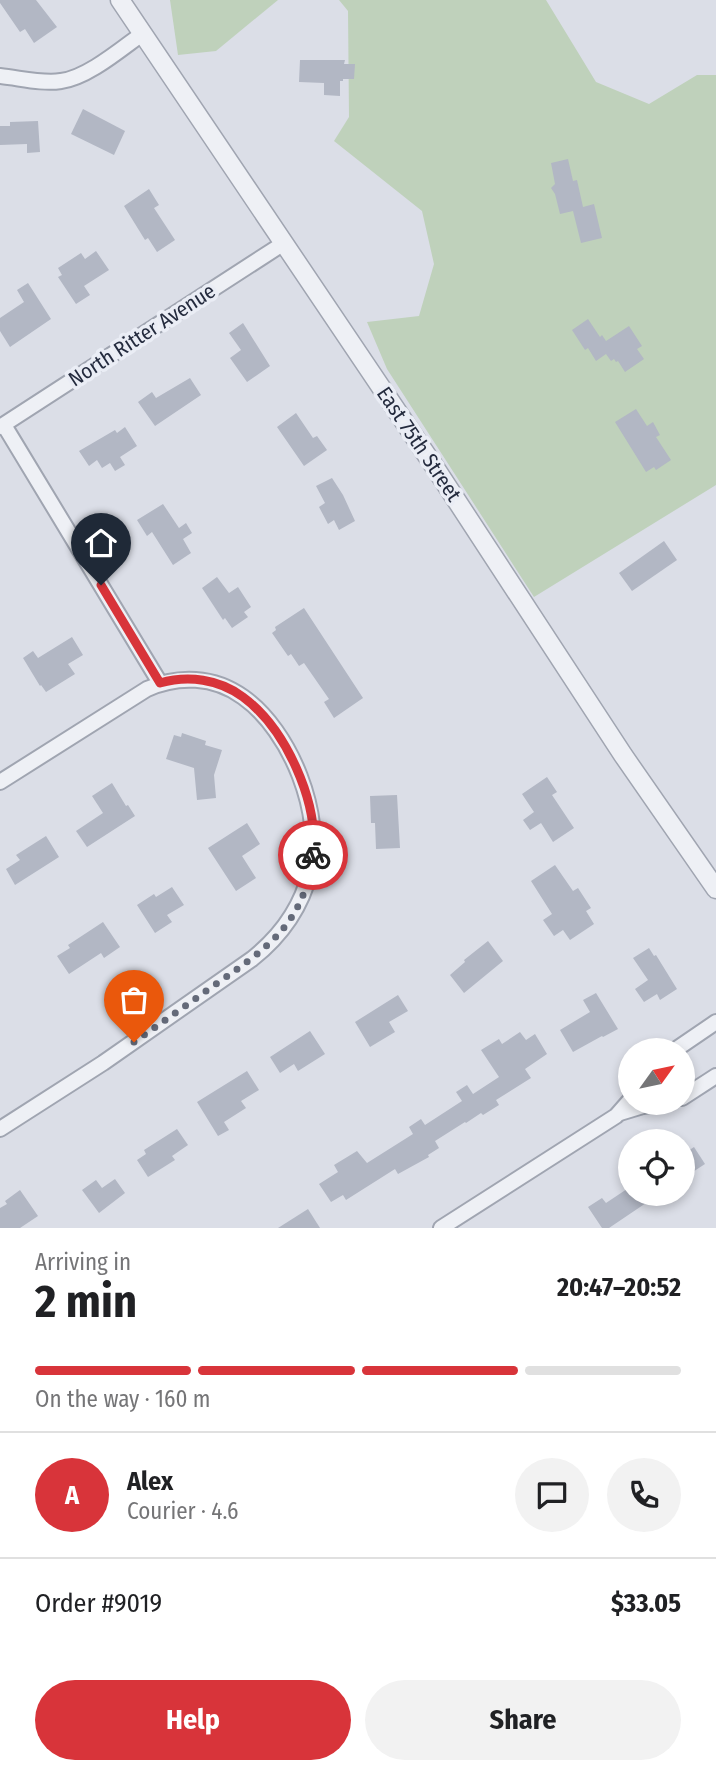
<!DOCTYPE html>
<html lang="en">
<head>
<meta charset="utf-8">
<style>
  body { margin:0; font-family:"Fira Sans Condensed",sans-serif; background:#f2f2f2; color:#202124; height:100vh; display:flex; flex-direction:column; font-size:26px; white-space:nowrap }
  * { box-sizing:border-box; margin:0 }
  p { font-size:23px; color:#757577 }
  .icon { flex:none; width:38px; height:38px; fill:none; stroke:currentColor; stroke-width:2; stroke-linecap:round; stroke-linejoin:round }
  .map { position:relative; height:1228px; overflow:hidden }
  .panel { display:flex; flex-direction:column; background:#fff; flex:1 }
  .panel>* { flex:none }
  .needle { width:46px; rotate:57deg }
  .tools { position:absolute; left:618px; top:1038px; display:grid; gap:14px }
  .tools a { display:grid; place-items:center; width:77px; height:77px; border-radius:50%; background:#fff; box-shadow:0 4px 10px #0003; font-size:35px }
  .pin { position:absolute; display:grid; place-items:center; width:60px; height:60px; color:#fff; margin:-72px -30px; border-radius:50% 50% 50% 0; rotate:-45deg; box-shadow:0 0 7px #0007 }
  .pin .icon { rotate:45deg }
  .courier { position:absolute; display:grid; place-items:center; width:70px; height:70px; margin:-35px; border:5px solid #d8343a; border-radius:50%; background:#fff; color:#222; box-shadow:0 2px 9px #0007 }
  .overview em { font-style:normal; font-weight:700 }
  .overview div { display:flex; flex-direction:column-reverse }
  .overview { display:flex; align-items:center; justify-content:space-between; height:119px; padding:0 35px }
  h1 { font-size:46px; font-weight:700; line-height:52px }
  .bar { display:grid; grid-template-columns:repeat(4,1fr); gap:10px 7px; align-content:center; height:84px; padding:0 35px }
  .bar i { height:9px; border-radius:5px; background:#e0e0e0 }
  .bar .current { background:#d8343a }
  .bar p { grid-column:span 4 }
  .line { display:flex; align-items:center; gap:18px; padding:0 35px; border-top:2px solid #e0e0e0 }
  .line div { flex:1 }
  .round { display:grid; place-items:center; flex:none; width:74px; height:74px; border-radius:37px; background:#f2f2f2 }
  .button { display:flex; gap:14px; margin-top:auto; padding:14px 35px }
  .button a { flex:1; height:80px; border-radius:42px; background:#d8343a; color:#fff; font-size:28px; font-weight:700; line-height:80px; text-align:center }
  .button a+a { background:#f2f2f2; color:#202124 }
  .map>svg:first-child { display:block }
</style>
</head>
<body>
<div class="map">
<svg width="716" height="1228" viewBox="0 0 716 1228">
  <rect width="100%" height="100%" fill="#dbdee7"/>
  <g fill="#bfd1bb">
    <polygon points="170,0 278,0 216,51 178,55"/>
    <polygon points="339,0 546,0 596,82 649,104 697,75 716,75 716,485 534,597 387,369 367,322 419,316 434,264 422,211 334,141 349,117 348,11"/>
  </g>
  <g fill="#b2b7c4">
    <polygon points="0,0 36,0 57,27 34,43 25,29 20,32 0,3"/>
    <polygon points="300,60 345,60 344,64 355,64 354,79 343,79 343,81 340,81 340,96 324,95 324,83 299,82"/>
    <polygon points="83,109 125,131 114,155 71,134"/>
    <polygon points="38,121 40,152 27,153 27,144 0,145 0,126 10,126 10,122"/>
    <polygon points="568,159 573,181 577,180 583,207 594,204 602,238 581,243 573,211 560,214 555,194 551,188 555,184 551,163"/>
    <polygon points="149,189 159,205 154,208 175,240 157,252 148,238 145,240 124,206"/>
    <polygon points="96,251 109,270 84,286 90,295 76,304 58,277 62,275 58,268 81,253 85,259"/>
    <polygon points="28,283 51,319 10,347 0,331 0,318 24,302 17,290"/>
    <polygon points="588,319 600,337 602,335 606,341 629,326 642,346 637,349 644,359 625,372 618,361 616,362 614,359 611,361 606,354 596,361 588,348 585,350 572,330"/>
    <polygon points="243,323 270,366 247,382 230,358 241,350 229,333"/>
    <polygon points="190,378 201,395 155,426 138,402 152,392 156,398"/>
    <polygon points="636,409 647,426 653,422 660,435 656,437 671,460 656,470 654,467 646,472 615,422"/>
    <polygon points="296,413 313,438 317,436 327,450 304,466 277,427"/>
    <polygon points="125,427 137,446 120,457 125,465 115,471 110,463 102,468 97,460 89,466 79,451 115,430 117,433"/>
    <polygon points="332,478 343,495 355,521 339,530 334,520 328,524 319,507 325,503 316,486"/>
    <polygon points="163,504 179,528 186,523 192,533 183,539 191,553 173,565 152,532 147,536 137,520"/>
    <polygon points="664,541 677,560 632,591 619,573"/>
    <polygon points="217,577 229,593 238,587 251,607 244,612 248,617 232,628 225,618 223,620 202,588"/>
    <polygon points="304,608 363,698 334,718 324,702 329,699 304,663 299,666 291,654 288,656 272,633 276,630 275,627"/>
    <polygon points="72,637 83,655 68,664 75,674 46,692 41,685 40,686 23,658 33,651 38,658"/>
    <polygon points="182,733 206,741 205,745 222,750 214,775 216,798 197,800 194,768 166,759 174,735 181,737"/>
    <polygon points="547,777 557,792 552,795 574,828 553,842 541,823 530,830 523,820 534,812 522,794"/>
    <polygon points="112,783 126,806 128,805 135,816 87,847 76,831 103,813 92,796"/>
    <polygon points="397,795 400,848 376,849 375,823 371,823 370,796"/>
    <polygon points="247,823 260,844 242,856 256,878 236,891 208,848"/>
    <polygon points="46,836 59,857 15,885 6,869 20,860 16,855"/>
    <polygon points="555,865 573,891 578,888 591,908 586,911 594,924 570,940 563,930 554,936 543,920 552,914 531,881"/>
    <polygon points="172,887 184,905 167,915 172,922 155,933 137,905 154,894 156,897"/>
    <polygon points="103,922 120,947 104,958 101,953 69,974 57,956 70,948 68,945"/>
    <polygon points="488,941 503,961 464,993 450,975 465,962 464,960"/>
    <polygon points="649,948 654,956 656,955 677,989 660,1000 657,994 644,1002 635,989 648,980 633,958"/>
    <polygon points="596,993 618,1029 603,1037 602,1036 573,1052 560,1030 590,1012 583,1000"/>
    <polygon points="398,995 408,1011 389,1022 395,1032 370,1047 355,1022"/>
    <polygon points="310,1031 325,1054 298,1071 294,1064 280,1073 270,1057"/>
    <polygon points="520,1032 526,1040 535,1034 547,1054 525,1069 531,1078 496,1100 499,1105 483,1115 481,1113 466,1123 465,1122 435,1141 439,1148 428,1155 429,1157 398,1174 395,1169 346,1200 343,1195 331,1202 319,1184 338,1172 334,1165 357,1151 367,1163 413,1134 409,1127 421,1119 425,1125 462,1101 456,1092 467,1085 473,1094 499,1077 481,1050 499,1039 502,1044"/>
    <polygon points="247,1071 259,1090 241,1101 246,1108 224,1122 229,1130 218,1136 197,1102"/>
    <polygon points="177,1129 188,1145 172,1156 175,1160 148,1177 137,1160 146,1154 144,1150"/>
    <polygon points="694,1147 705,1164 682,1179 682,1155"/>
    <polygon points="115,1179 125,1193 99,1213 82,1190 96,1180 102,1188"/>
    <polygon points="630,1187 630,1194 640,1194 646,1203 609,1228 602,1228 588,1207 602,1198 606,1203"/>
    <polygon points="20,1190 38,1216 20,1228 0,1228 0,1208 7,1204 5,1201"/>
    <polygon points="308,1209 320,1228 278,1228"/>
  </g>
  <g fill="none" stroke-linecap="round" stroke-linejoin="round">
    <g stroke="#a0a5b1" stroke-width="18">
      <g id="minor">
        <path d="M 0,76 C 20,78 42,84 61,81 C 87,78 121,49 142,34"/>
        <polyline points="4,425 160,683"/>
        <polyline points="0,427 284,243"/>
        <path d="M 0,782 L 147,689 C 178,675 214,676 243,697 C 291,731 324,815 310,872 C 301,909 281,936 252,959 L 103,1063 L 0,1129"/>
        <polyline points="675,1050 716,1022"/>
        <polyline points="682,1098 716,1076"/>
        <polyline points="620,1113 643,1106 669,1102"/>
        <polyline points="441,1228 616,1116 630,1100"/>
      </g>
    </g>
    <g stroke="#a0a5b1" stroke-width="21">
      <polyline id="tertiary" points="120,0 434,466 623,755 716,889"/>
    </g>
    <use href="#minor" stroke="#eef0f5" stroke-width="14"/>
    <use href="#tertiary" stroke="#eef0f5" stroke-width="18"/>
  </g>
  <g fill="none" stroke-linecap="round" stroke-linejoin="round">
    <path stroke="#646a79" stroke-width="7" stroke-dasharray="0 12.6" d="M 134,1042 C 161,1023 187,1005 213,986 C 266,949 304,925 313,855"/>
    <path stroke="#d8343a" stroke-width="9" d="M 101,585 L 160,683 C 188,675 219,679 243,697 C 286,729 319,802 313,855"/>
  </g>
  <g text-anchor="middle" stroke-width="7" stroke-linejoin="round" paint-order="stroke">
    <g font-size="21" fill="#242b3e" stroke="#eaedf5">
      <text transform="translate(142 335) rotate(-33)" y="7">North Ritter Avenue</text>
      <text transform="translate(419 444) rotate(56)" y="7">East 75th Street</text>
    </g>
  </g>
</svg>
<div class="tools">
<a><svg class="needle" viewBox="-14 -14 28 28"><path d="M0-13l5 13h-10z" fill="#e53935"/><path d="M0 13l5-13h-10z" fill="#757577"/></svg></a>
<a><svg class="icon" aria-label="locate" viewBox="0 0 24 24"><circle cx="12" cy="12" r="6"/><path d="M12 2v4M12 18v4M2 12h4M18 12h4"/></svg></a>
</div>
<div class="pin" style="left:134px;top:1042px;background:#ea580c"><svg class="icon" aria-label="bag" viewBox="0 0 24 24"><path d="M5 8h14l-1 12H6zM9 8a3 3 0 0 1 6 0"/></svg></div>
<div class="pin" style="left:101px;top:585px;background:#1f2937"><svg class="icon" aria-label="home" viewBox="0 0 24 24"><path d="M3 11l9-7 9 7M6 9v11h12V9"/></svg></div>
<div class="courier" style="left:313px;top:855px"><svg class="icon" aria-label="bike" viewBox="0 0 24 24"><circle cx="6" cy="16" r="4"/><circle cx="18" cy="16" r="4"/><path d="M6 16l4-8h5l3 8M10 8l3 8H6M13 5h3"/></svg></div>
</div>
<section class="panel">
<div class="overview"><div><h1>2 min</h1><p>Arriving in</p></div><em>20:47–20:52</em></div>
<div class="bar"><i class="current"></i><i class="current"></i><i class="current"></i><i></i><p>On the way · 160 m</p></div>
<div class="line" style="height:126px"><b class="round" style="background:#d8343a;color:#fff">A</b><div><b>Alex</b><p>Courier · 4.6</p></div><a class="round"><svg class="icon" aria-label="chat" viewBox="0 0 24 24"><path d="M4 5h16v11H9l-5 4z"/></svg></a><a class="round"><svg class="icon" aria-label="phone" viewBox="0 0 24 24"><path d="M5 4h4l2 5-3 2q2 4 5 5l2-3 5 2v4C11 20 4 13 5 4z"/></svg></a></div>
<div class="line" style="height:91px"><div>Order #9019</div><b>$33.05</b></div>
<div class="button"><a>Help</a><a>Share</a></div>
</section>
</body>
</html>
